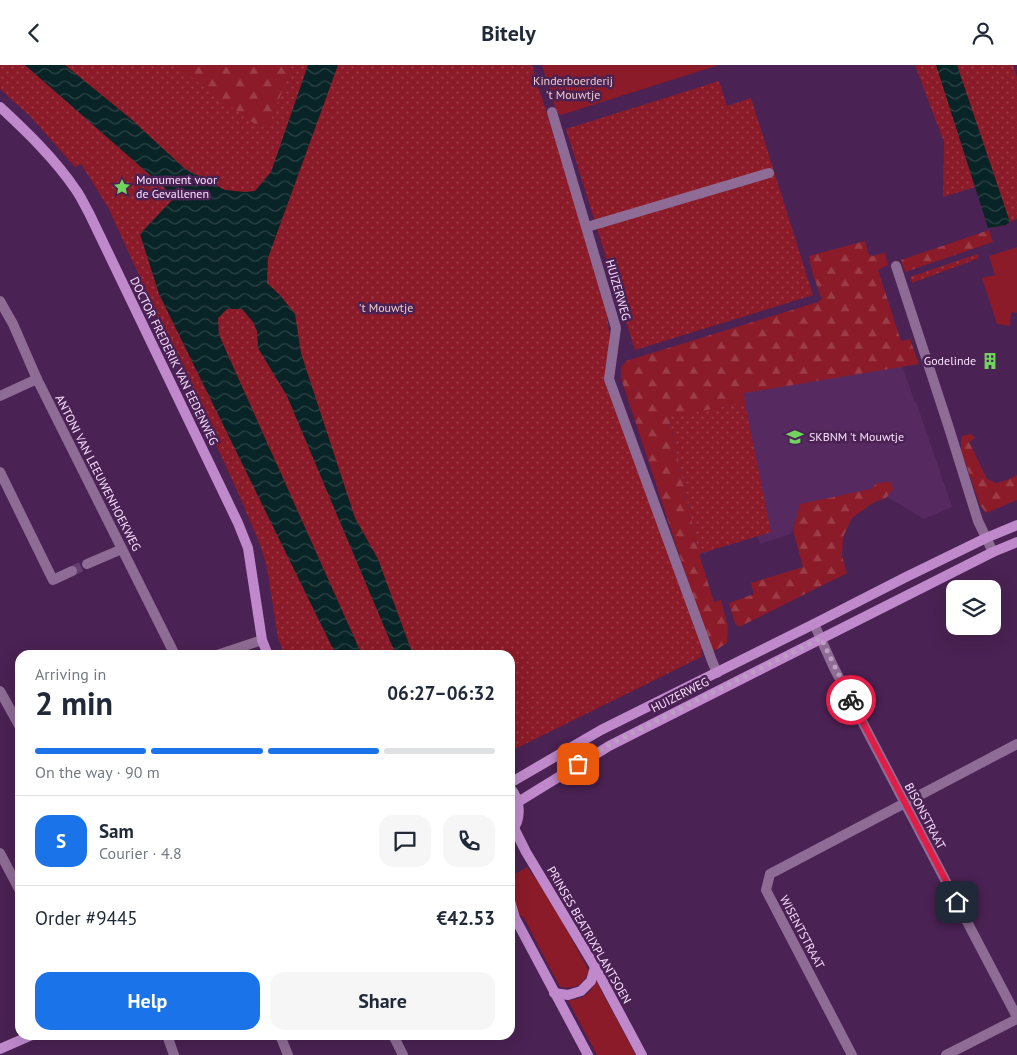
<!DOCTYPE html>
<html lang="en">
<head>
<meta charset="utf-8">
<style>
  body { margin:0; font-family:"PT Sans",sans-serif; background:#f6f6f7; color:#1f2937; height:100vh; display:flex; flex-direction:column; font-size:19px; white-space:nowrap }
  * { box-sizing:border-box; margin:0 }
  p { font-size:16px; color:#747a83 }
  .icon { flex:none; width:28px; height:28px; fill:none; stroke:currentColor; stroke-width:2; stroke-linecap:round; stroke-linejoin:round }
  .map { position:relative; flex:1; overflow:hidden }
  .sheet { position:absolute; left:15px; top:585px; width:500px; height:390px; display:flex; flex-direction:column; background:#fff; border-radius:15px; box-shadow:0 5px 20px #0002 }
  .sheet>* { flex:none }
  .tools { position:absolute; left:946px; top:515px; display:grid; gap:10px }
  .tools a { display:grid; place-items:center; width:55px; height:55px; border-radius:10px; background:#fff; box-shadow:0 5px 20px #0002; font-size:25px }
  .pin { position:absolute; display:grid; place-items:center; width:42px; height:42px; color:#fff; margin:-21px; border-radius:10px; box-shadow:0 2px 8px #0006 }
  .courier { position:absolute; display:grid; place-items:center; width:50px; height:50px; margin:-25px; border:4px solid #e11d48; border-radius:50%; background:#fff; color:#222; box-shadow:0 1px 6px #0007 }
  .head em { font-style:normal; font-weight:700 }
  .head div { display:flex; flex-direction:column-reverse }
  .head { display:flex; align-items:center; justify-content:space-between; height:85px; padding:0 20px }
  h1 { font-size:32px; font-weight:700; line-height:38px }
  .bar { display:grid; grid-template-columns:repeat(4,1fr); gap:8px 5px; align-content:center; height:60px; padding:0 20px }
  .bar i { height:6px; border-radius:4px; background:#e0e1e3 }
  .bar .active { background:#1a73e8 }
  .bar p { grid-column:span 4 }
  .line { display:flex; align-items:center; gap:12px; padding:0 20px; border-top:1px solid #e0e1e3 }
  .line div { flex:1 }
  .round { display:grid; place-items:center; flex:none; width:52px; height:52px; border-radius:15px; background:#f6f6f7 }
  .primary-button { display:flex; gap:10px; margin-top:auto; padding:10px 20px }
  .primary-button a { flex:1; height:58px; border-radius:15px; background:#1a73e8; color:#fff; font-size:20px; font-weight:700; line-height:58px; text-align:center }
  .primary-button a+a { background:#f6f6f7; color:#1f2937 }
  header { display:flex; justify-content:space-between; align-items:center; height:65px; padding:0 20px; background:#fff; font-size:22px; font-weight:700 }
  .map>svg:first-child { display:block }
</style>
</head>
<body>
<header><svg class="icon" aria-label="back" viewBox="0 0 24 24"><path d="M15 5l-7 7 7 7"/></svg>Bitely<svg class="icon" aria-label="person" viewBox="0 0 24 24"><circle cx="12" cy="8" r="4"/><path d="M4 21q1-7 8-7t8 7"/></svg></header>
<div class="map">
<svg width="1017" height="990" viewBox="0 0 1017 990">
  <defs>
    <pattern id="forest-firs" width="22" height="20" patternUnits="userSpaceOnUse" patternTransform="scale(1.25)"><rect width="22" height="20" fill="#8b1b28"/><path d="M5 1l3.5 6h-7zM16 11l3.5 6h-7z" fill="#9c3c48"/></pattern>
    <pattern id="park-dots" width="8" height="8" patternUnits="userSpaceOnUse" patternTransform="scale(1.25)"><rect width="8" height="8" fill="#8b1b28"/><path d="M2 2h.1M6 6h.1" fill="none" stroke="#9c3c48" stroke-width="1.8" stroke-linecap="round"/></pattern>
    <pattern id="water-waves" width="16" height="10" patternUnits="userSpaceOnUse" patternTransform="scale(1.25)"><rect width="16" height="10" fill="#092426"/><path d="M0 5q4-4 8 0t8 0" fill="none" stroke="#2e4447"/></pattern>
  </defs>
  <rect width="100%" height="100%" fill="#4a2253"/>
  <polygon fill="#562960" points="900,294 914,335 917,339 952,442 924,454 887,432 797,452 791,469 760,479 757,470 715,484 696,491 653,340"/>
  <g fill="#8b1b28">
    <polygon points="542,0 719,0 561,50 557,48"/>
    <polygon points="1017,182 1017,248 1011,247 1010,261 997,259 982,213 995,210 989,191"/>
    <path d="M 527,802 L 549,832 L 589,906 C 582,921 576,924 560,922 L 524,853 L 517,848 L 510,812 Z"/>
    <path d="M 596,916 L 636,990 L 597,990 L 568,935 C 583,935 590,929 596,916 Z"/>
  </g>
  <g fill="url(#forest-firs)">
    <polygon points="130,0 292,0 265,75"/>
    <polygon points="989,165 993,177 905,207 901,195"/>
    <polygon points="865,176 869,190 872,191 884,188 884,186 888,200 878,205 901,276 910,274 919,299 744,328 745,338 669,353 699,489 714,537 721,535 728,562 727,578 716,585 711,586 621,313 621,303 626,296 818,237 822,234 813,210 809,191"/>
    <polygon points="971,369 975,373 969,377 987,414 996,418 1007,415 1017,410 1017,435 986,448 980,440 961,385 961,373 964,370"/>
    <polygon points="891,417 893,424 887,432 871,439 852,453 843,472 842,491 847,508 739,562 735,558 729,538 754,529 751,518 803,502 793,465 800,439 871,424 877,418"/>
  </g>
  <g fill="url(#park-dots)">
    <polygon points="0,0 175,0 249,55 258,61 268,63 292,0 532,0 606,241 610,276 607,297 702,582 701,592 513,685 510,685 510,590 285,590 278,573 267,502 260,479 240,432 108,142 81,99 75,102 31,52 0,24"/>
    <polygon points="915,0 1013,0 1017,12 1017,154 1010,157 1006,160 988,163 975,122 943,132 944,77"/>
    <polygon points="719,16 727,41 751,33 813,230 635,285 566,64"/>
    <polygon points="977,189 979,193 912,218 910,212"/>
    <polygon points="745,338 771,467 715,484 699,489 669,352"/>
  </g>
  <g fill="url(#water-waves)">
    <polygon points="25,0 65,0 131,54 184,103 204,114 225,125 245,127 255,126 271,107 308,0 338,0 268,193 267,218 280,230 295,249 301,288 355,453 378,494 413,590 396,590 287,331 258,283 257,266 253,257 242,244 227,244 218,253 219,270 362,590 336,590 159,229 140,169 175,132"/>
    <polygon points="936,0 957,0 1010,157 1006,160 988,163"/>
  </g>
  <g fill="none" stroke-linecap="round" stroke-linejoin="round">
    <polyline stroke="#643f6d" stroke-width="10" stroke-dasharray="10 5" stroke-linecap="butt" points="72,506 87,499"/>
    <g stroke="#8e6c95" stroke-width="10">
      <polyline points="552,47 616,263 609,314 712,596 717,608"/>
      <polyline points="587,162 769,108"/>
      <polyline points="896,201 948,360 978,456 993,487"/>
      <polyline points="0,236 13,259 37,314 175,590"/>
      <polyline points="0,331 37,314"/>
      <polyline points="0,407 53,515 72,506"/>
      <polyline points="87,499 122,484"/>
      <polyline points="814,559 834,603 1017,952"/>
      <polyline points="217,590 262,575"/>
      <polyline points="0,626 20,662"/>
      <polyline points="0,788 20,826"/>
      <polyline points="167,970 174,990"/>
      <polyline points="280,970 288,990"/>
      <polyline points="393,970 403,990"/>
      <polyline points="852,990 766,825 770,809 1017,679"/>
      <polyline points="946,990 1017,954"/>
    </g>
    <g stroke="#bf89cb" stroke-width="10">
      <path d="M 0,42 C 27,67 55,94 76,125 C 81,132 85,141 89,148 L 238,458 L 248,483 L 262,575 L 268,590"/>
      <polyline points="510,718 601,665 814,559 906,512 986,473 1017,460"/>
      <path d="M 510,723 C 521,735 522,755 511,767"/>
      <polyline points="518,737 609,681 993,487 1017,477"/>
      <polyline points="514,763 526,787 595,902 642,990"/>
      <polyline points="510,836 515,853 588,990"/>
      <polyline points="554,928 568,930 581,926 591,916 595,902"/>
      <polyline points="0,984 32,970"/>
    </g>
  </g>
  <g fill="none" stroke-linecap="round" stroke-linejoin="round">
    <polyline stroke="#bc9ec3" stroke-width="5" stroke-dasharray="0 9" points="578,699 609,680 821,573 851,635"/>
    <polyline stroke="#e11d48" stroke-width="6" points="851,635 957,837"/>
  </g>
  <defs>
    <g id="sight-bare" transform="scale(1.35)"><path d="M0-6L1.8-2.2L6-1.7L2.9 1.2L3.7 5.4L0 3.3L-3.7 5.4L-2.9 1.2L-6-1.7L-1.8-2.2Z" fill="#71d35e" stroke="#4a2253" stroke-width="2.5" paint-order="stroke"/></g>
    <g id="building-bare" transform="scale(1.35)"><path d="M-4-6H4V6H1V3H-1V6H-4ZM-2.5-4.3h1.7v1.8h-1.7ZM.8-4.3h1.7v1.8H.8ZM-2.5-1h1.7V.8h-1.7ZM.8-1h1.7V.8H.8Z" fill="#71d35e" stroke="#4a2253" stroke-width="2.5" paint-order="stroke"/></g>
    <g id="school-bare" transform="scale(1.35)"><path d="M0-5L7-2L0 1L-7-2ZM-4 1L0 2.5L4 1V4Q0 6-4 4Z" fill="#71d35e" stroke="#4a2253" stroke-width="2.5" paint-order="stroke"/></g>
  </defs>
  <g fill-rule="evenodd">
    <use href="#sight-bare" x="122" y="122"/>
    <use href="#building-bare" x="990" y="296"/>
    <use href="#school-bare" x="795" y="372"/>
  </g>
  <g text-anchor="middle" stroke-width="5" stroke-linejoin="round" paint-order="stroke">
    <g font-size="12" fill="#eccac9" stroke="#4a2253">
      <text x="573" y="20">Kinderboerderij<tspan x="573" dy="14">'t Mouwtje</tspan></text>
      <text x="386" y="247">'t Mouwtje</text>
    </g>
    <g font-size="12" fill="#fae1ff" stroke="#4a2253" text-anchor="start">
      <text x="136" y="119">Monument voor<tspan x="136" dy="14">de Gevallenen</tspan></text>
      <text x="976" y="300" text-anchor="end">Godelinde</text>
      <text x="809" y="376">SKBNM 't Mouwtje</text>
    </g>
    <g font-size="12" fill="#fae1ff" stroke="#4a2253">
      <text transform="translate(618 225) rotate(74)" y="4">HUIZERWEG</text>
      <text transform="translate(174 296) rotate(64)" y="4">DOCTOR FREDERIK VAN EEDENWEG</text>
      <text transform="translate(98 408) rotate(63)" y="4">ANTONI VAN LEEUWENHOEKWEG</text>
      <text transform="translate(680 630) rotate(-27)" y="4">HUIZERWEG</text>
      <text transform="translate(925 751) rotate(62)" y="4">BISONSTRAAT</text>
      <text transform="translate(802 867) rotate(62)" y="4">WISENTSTRAAT</text>
      <text transform="translate(589 870) rotate(60)" y="4">PRINSES BEATRIXPLANTSOEN</text>
    </g>
  </g>
</svg>
<div class="tools">
<a><svg class="icon" aria-label="layers" viewBox="0 0 24 24"><path d="M12 4l9 5-9 5-9-5zM3 14l9 5 9-5"/></svg></a>
</div>
<div class="pin" style="left:578px;top:699px;background:#ea580c"><svg class="icon" aria-label="bag" viewBox="0 0 24 24"><path d="M5 8h14l-1 12H6zM9 8a3 3 0 0 1 6 0"/></svg></div>
<div class="pin" style="left:957px;top:837px;background:#1f2937"><svg class="icon" aria-label="home" viewBox="0 0 24 24"><path d="M3 11l9-7 9 7M6 9v11h12V9"/></svg></div>
<div class="courier" style="left:851px;top:635px"><svg class="icon" aria-label="bike" viewBox="0 0 24 24"><circle cx="6" cy="16" r="4"/><circle cx="18" cy="16" r="4"/><path d="M6 16l4-8h5l3 8M10 8l3 8H6M13 5h3"/></svg></div>
<section class="sheet">
<div class="head"><div><h1>2 min</h1><p>Arriving in</p></div><em>06:27–06:32</em></div>
<div class="bar"><i class="active"></i><i class="active"></i><i class="active"></i><i></i><p>On the way · 90 m</p></div>
<div class="line" style="height:90px"><b class="round" style="background:#1a73e8;color:#fff">S</b><div><b>Sam</b><p>Courier · 4.8</p></div><a class="round"><svg class="icon" aria-label="chat" viewBox="0 0 24 24"><path d="M4 5h16v11H9l-5 4z"/></svg></a><a class="round"><svg class="icon" aria-label="phone" viewBox="0 0 24 24"><path d="M5 4h4l2 5-3 2q2 4 5 5l2-3 5 2v4C11 20 4 13 5 4z"/></svg></a></div>
<div class="line" style="height:65px"><div>Order #9445</div><b>€42.53</b></div>
<div class="primary-button"><a>Help</a><a>Share</a></div>
</section>
</div>
</body>
</html>
